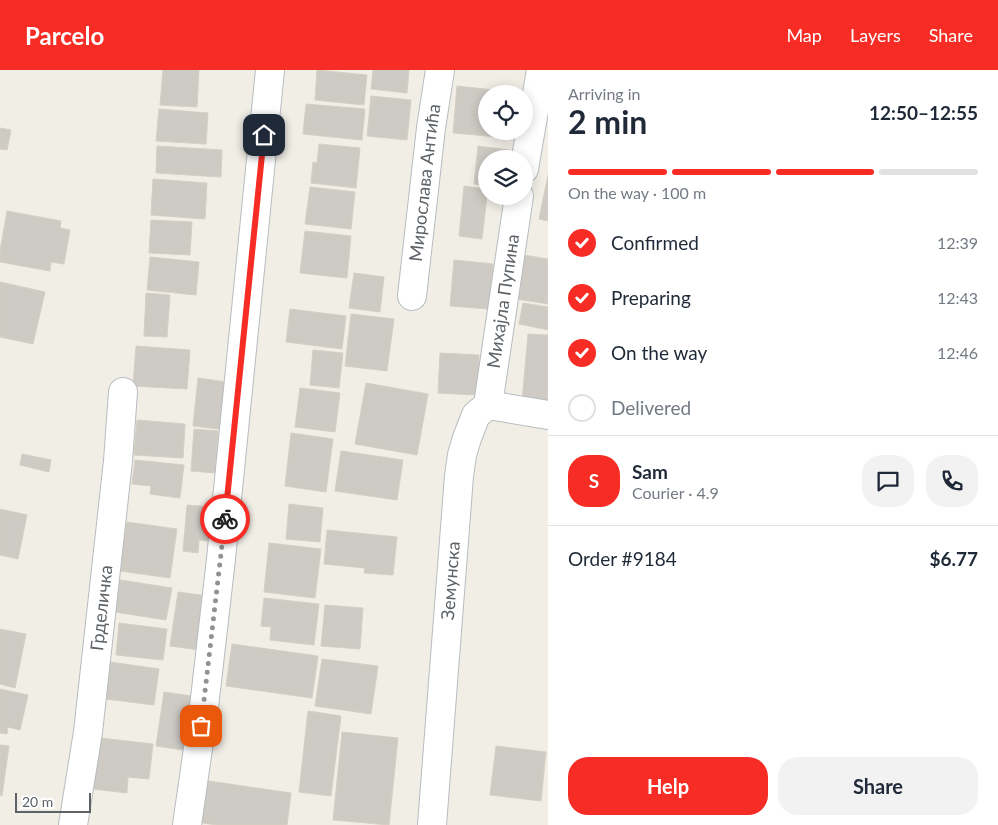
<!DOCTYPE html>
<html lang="en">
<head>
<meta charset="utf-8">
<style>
  body { margin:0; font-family:Lato,sans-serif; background:#f2f2f3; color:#1f2937; height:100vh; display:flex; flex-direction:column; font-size:19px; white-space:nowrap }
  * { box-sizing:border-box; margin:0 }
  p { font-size:16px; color:#747a83 }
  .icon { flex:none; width:28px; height:28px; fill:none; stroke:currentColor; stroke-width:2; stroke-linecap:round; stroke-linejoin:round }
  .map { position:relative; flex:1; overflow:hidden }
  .panel { display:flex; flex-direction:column; background:#fff; width:450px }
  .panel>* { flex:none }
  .fabs { position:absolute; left:478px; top:15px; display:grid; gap:10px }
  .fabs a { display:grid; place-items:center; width:55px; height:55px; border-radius:50%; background:#fff; box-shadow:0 2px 12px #0003; font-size:25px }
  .scale { position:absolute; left:15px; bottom:12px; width:76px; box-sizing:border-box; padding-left:5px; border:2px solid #5d6267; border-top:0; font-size:14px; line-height:18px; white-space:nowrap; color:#5d6267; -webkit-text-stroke:4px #fff; paint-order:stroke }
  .pin { position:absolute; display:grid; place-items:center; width:42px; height:42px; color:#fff; margin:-21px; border-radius:10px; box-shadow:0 2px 8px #0006 }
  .courier { position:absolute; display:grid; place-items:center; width:50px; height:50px; margin:-25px; border:4px solid #f72c25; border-radius:50%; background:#fff; color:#222; box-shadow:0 1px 6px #0007 }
  .overview em { font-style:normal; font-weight:700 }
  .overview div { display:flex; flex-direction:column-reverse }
  .overview { display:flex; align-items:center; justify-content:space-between; height:85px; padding:0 20px }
  h1 { font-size:32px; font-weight:700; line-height:38px }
  .bar { display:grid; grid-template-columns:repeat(4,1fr); gap:8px 5px; align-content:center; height:60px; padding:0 20px }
  .bar i { height:6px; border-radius:4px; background:#e0e1e3 }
  .bar .current { background:#f72c25 }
  .bar p { grid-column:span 4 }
  .line { display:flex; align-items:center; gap:12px; padding:0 20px; border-top:1px solid #e0e1e3 }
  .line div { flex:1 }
  .round { display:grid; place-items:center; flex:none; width:52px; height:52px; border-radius:20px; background:#f2f2f3 }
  ol { padding:0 20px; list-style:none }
  li { display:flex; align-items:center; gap:15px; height:55px }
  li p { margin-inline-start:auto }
  li .icon { padding:5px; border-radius:50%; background:#f72c25; color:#fff; stroke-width:4 }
  li:last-child { color:#747a83 }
  li i { width:28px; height:28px; border:2px solid #e0e1e3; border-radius:50% }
  .primary-button { display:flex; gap:10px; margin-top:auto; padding:10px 20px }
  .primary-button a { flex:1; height:58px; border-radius:20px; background:#f72c25; color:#fff; font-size:20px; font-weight:700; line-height:58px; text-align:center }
  .primary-button a+a { background:#f2f2f3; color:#1f2937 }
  header { display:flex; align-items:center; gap:30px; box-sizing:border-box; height:70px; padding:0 25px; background:#f72c25; color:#fff }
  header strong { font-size:24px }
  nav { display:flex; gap:28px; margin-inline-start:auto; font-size:18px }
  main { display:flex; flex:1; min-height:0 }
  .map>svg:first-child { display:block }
</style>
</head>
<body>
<header>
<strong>Parcelo</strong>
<nav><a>Map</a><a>Layers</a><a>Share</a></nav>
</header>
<main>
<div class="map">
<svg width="548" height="755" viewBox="0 0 548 755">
  <rect width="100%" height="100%" fill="#f1eee6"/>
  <g fill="#cecac4" stroke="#d6cfc3">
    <polygon points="163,0 199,0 197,37 160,35"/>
    <polygon points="317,0 367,5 364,35 315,30"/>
    <polygon points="373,0 409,0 407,23 371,19"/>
    <polygon points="457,16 503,21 503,24 486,24 486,61 499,61 499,67 453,63"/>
    <polygon points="371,26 411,30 407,70 367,66"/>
    <polygon points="306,34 365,39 362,70 303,64"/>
    <polygon points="159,39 208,43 206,74 156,71"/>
    <polygon points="0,58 11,60 7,80 0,79"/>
    <polygon points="319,74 360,78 356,118 311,113 313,92 317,93"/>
    <polygon points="157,76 222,80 221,107 156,103"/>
    <polygon points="478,76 509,80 508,89 486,89 486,115 474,114"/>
    <polygon points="548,105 548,151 539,149"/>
    <polygon points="153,109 207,113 205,149 151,145"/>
    <polygon points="464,116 486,119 487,126 482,169 459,166"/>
    <polygon points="310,117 355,122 351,159 305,154"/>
    <polygon points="7,141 61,151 60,158 70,160 64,194 51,192 50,201 0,192 0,181"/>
    <polygon points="151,150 192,152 190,185 149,183"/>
    <polygon points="305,161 351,166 347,208 300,203"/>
    <polygon points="524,185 548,189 548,234 516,229"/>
    <polygon points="150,187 199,192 196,225 147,220"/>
    <polygon points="454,190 493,194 489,239 450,236"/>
    <polygon points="354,203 384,207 380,242 349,238"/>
    <polygon points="0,212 45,222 33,274 0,267"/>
    <polygon points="146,223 170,225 167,267 144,266"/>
    <polygon points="523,233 548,237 548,260 519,254"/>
    <polygon points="290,239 346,246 342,279 286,272"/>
    <polygon points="351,244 394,249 387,301 345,296"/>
    <polygon points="528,264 548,265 548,334 522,332"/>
    <polygon points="136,276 190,280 187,319 133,316"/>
    <polygon points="313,280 343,283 339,318 310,315"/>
    <polygon points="440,283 479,285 477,325 438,323"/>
    <polygon points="198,308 233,313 227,360 193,356"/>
    <polygon points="366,313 428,324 417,385 355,374"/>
    <polygon points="300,318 340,323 335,362 295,357"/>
    <polygon points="137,350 185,354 183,388 134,385"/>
    <polygon points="194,359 218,361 215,403 191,401"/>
    <polygon points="291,363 333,369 326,422 285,416"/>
    <polygon points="341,381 403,390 397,430 335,421"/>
    <polygon points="22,384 51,390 49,402 20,395"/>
    <polygon points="135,390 184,395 180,428 150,424 151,416 132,414"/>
    <polygon points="289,434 323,438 320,472 286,469"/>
    <polygon points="187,435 212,437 209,471 199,470 198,483 183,481"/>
    <polygon points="0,439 27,445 18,489 0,485"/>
    <polygon points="127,452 177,459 170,508 120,501"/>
    <polygon points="327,460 397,467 393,505 364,503 365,498 324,494"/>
    <polygon points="269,473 321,479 315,528 264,522"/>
    <polygon points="120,510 172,518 166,550 115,542"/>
    <polygon points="178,522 208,526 200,580 170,576"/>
    <polygon points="264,528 319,534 314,575 270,570 271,557 261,556"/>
    <polygon points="325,535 363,538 360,579 321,576"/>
    <polygon points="119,553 167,559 163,590 116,585"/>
    <polygon points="0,559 26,564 15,618 0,614"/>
    <polygon points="232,574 318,586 312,628 226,616"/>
    <polygon points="322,589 378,596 371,644 315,636"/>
    <polygon points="110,592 159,599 154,635 106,629"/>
    <polygon points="0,619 28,625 20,660 8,657 7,664 0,663"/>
    <polygon points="164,622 199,627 190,681 156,676"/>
    <polygon points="308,641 341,646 331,726 299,722"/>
    <polygon points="342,662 398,668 389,755 333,750"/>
    <polygon points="100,668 153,674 149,709 128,707 127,723 93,719"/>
    <polygon points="0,675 9,676 2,726 0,725"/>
    <polygon points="496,676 546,682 541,731 490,725"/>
    <polygon points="202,710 291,723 287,755 217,755 196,752"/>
  </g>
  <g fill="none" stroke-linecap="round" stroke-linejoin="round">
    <g stroke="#b8bcc0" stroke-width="30">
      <g id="minor">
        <polyline points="524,99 541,0"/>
        <path id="s1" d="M 412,226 L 431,58 L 440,0"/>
        <path id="s2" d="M 488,335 L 519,126"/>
        <path id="s3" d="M 73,755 L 88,662 L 118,391 L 123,322"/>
        <polyline points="187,755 204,637 221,489 270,0"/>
        <path id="s4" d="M 432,755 L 459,406 L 462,385 L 467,368 L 476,345 L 488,335 L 548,345"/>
      </g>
    </g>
    <use href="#minor" stroke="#fff" stroke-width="28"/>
  </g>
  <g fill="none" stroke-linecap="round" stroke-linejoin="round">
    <polyline stroke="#919393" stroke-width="5" stroke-dasharray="0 9" points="201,656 225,449"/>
    <polyline stroke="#f72c25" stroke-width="6" points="225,449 264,65"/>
  </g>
  <g text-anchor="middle" stroke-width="4.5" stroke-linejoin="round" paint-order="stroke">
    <g font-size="18" fill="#5d6267" stroke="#fff">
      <text dy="6" stroke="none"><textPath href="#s1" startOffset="114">Мирослава Антића</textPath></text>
      <text dy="6" stroke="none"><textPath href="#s2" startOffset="105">Михајла Пупина</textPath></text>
      <text dy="6" stroke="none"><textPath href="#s4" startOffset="245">Земунска</textPath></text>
      <text dy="6" stroke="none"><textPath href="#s3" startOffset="219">Грделичка</textPath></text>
    </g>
  </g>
</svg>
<div class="fabs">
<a><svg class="icon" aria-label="locate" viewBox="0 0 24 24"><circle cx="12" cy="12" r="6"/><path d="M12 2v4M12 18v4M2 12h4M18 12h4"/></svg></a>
<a><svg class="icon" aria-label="layers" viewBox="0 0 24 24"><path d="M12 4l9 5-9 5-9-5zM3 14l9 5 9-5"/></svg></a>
</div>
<div class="scale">20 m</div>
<div class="pin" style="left:201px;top:656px;background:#ea580c"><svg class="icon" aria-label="bag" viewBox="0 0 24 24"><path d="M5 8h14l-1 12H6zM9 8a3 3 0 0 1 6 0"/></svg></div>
<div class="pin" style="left:264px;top:65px;background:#1f2937"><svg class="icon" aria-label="home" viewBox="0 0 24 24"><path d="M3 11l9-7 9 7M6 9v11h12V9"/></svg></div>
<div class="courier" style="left:225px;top:449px"><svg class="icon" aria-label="bike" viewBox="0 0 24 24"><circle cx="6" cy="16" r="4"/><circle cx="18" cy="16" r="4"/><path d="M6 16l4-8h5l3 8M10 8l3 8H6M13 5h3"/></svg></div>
</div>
<section class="panel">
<div class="overview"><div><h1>2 min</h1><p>Arriving in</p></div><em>12:50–12:55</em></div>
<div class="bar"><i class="current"></i><i class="current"></i><i class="current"></i><i></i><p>On the way · 100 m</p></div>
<ol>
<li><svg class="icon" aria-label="check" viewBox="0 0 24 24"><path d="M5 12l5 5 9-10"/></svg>Confirmed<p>12:39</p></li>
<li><svg class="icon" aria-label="check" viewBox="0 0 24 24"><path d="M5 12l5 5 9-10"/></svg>Preparing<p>12:43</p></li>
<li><svg class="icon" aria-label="check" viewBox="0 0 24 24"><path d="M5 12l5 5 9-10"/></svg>On the way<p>12:46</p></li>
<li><i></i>Delivered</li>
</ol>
<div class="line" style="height:90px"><b class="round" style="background:#f72c25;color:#fff">S</b><div><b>Sam</b><p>Courier · 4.9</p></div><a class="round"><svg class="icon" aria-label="chat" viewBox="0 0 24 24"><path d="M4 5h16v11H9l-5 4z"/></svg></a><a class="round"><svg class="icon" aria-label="phone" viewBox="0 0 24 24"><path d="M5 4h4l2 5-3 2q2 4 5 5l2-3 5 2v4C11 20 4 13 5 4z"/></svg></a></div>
<div class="line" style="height:65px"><div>Order #9184</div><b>$6.77</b></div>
<div class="primary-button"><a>Help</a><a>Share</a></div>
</section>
</main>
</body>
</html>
